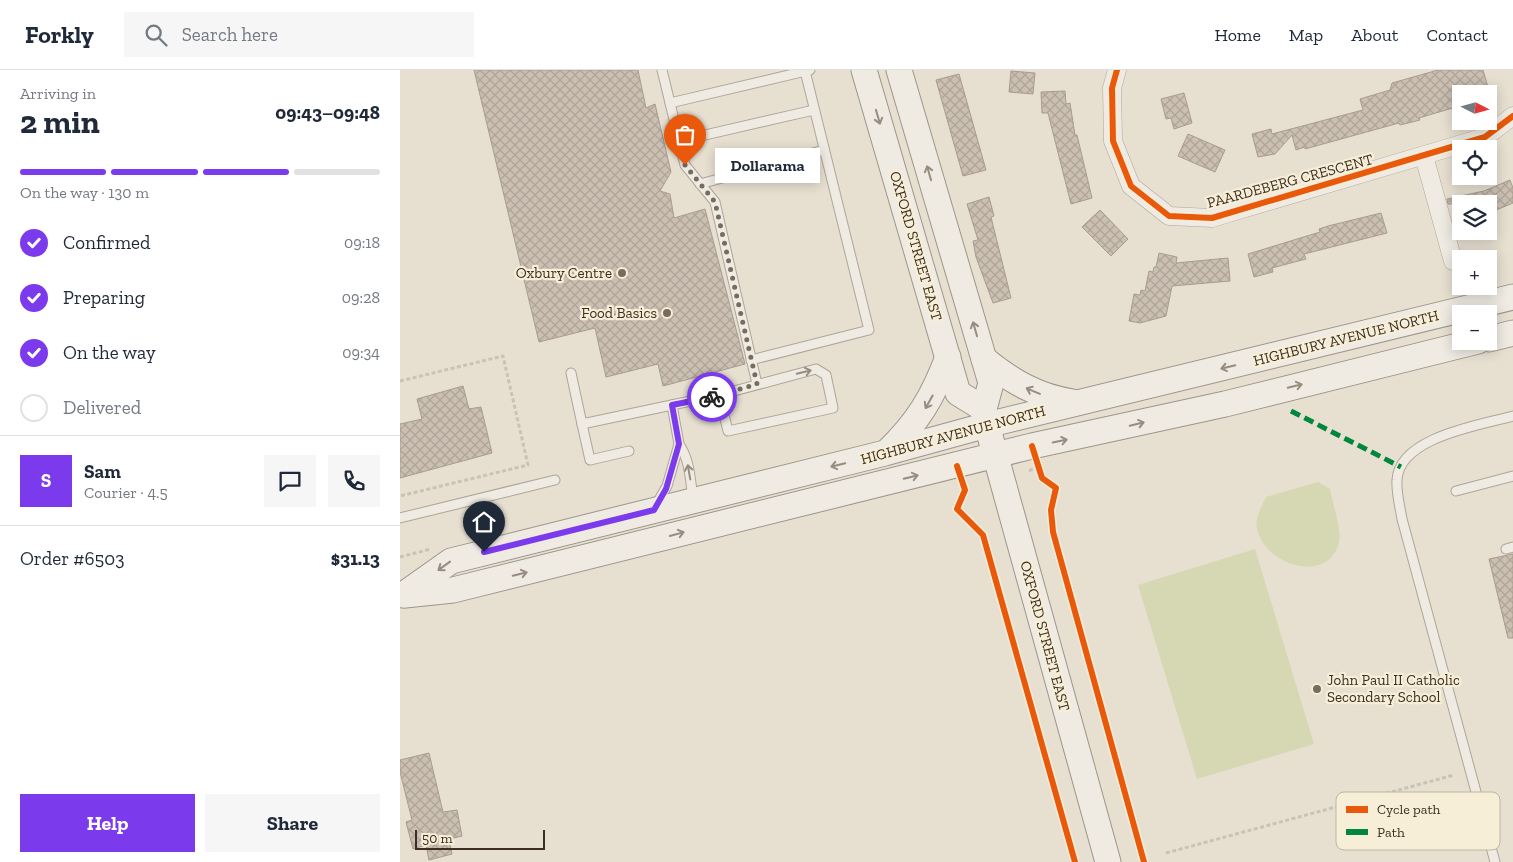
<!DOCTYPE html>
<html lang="en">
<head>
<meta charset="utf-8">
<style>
  body { margin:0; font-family:"Zilla Slab",serif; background:#f6f6f7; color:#1f2937; height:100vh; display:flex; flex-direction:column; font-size:19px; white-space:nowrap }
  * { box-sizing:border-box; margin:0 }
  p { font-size:16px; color:#747a83 }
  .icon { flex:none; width:28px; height:28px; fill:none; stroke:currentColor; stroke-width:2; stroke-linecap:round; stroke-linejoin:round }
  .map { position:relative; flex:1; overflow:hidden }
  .sheet { display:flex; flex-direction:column; background:#fff; width:400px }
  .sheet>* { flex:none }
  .needle { width:32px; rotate:96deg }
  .fabs { position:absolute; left:1052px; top:15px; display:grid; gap:10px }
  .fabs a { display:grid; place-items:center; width:45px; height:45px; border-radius:0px; background:#fff; box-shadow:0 2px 12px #0003; font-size:25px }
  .scale { position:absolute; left:15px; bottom:12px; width:130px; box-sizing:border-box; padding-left:5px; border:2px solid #3d2e20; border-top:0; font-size:14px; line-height:18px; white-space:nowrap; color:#3d2e20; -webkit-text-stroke:4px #f7eed8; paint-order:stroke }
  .pin { position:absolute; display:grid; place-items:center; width:42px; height:42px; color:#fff; margin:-51px -21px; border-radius:50% 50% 50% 0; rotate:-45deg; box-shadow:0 0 5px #0007 }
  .pin .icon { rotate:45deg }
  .courier { position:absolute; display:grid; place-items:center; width:50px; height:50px; margin:-25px; border:4px solid #7c3aed; border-radius:50%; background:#fff; color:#222; box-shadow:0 1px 6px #0007 }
  .bubble { position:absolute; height:35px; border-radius:0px; background:#fff; box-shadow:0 2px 12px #0003; font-size:16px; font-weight:800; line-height:35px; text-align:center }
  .summary em { font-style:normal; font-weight:800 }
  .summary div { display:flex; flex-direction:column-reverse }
  .summary { display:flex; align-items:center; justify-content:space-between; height:85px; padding:0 20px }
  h1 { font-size:32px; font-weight:800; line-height:38px }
  .bar { display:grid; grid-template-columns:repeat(4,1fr); gap:8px 5px; align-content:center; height:60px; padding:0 20px }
  .bar i { height:6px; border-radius:4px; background:#e0e1e3 }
  .bar .current { background:#7c3aed }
  .bar p { grid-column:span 4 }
  .line { display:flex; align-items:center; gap:12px; padding:0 20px; border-top:1px solid #e0e1e3 }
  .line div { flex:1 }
  .round { display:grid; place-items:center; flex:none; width:52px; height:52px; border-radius:0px; background:#f6f6f7 }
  ol { padding:0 20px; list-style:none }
  li { display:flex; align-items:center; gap:15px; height:55px }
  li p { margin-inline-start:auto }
  li .icon { padding:5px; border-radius:50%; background:#7c3aed; color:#fff; stroke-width:4 }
  li:last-child { color:#747a83 }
  li i { width:28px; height:28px; border:2px solid #e0e1e3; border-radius:50% }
  .cta { display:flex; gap:10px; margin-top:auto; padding:10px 20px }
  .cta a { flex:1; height:58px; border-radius:0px; background:#7c3aed; color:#fff; font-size:20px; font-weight:800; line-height:58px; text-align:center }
  .cta a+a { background:#f6f6f7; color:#1f2937 }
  header { display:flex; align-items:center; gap:30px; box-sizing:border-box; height:70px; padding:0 25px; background:#fff; border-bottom:1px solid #e0e1e3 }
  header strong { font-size:24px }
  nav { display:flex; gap:28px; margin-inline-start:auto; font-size:18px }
  .search { width:350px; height:45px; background:#f6f6f7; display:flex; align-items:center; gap:12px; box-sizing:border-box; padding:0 18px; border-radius:0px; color:#747a83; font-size:19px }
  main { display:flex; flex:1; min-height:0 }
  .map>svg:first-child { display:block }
</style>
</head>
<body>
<header>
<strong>Forkly</strong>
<div class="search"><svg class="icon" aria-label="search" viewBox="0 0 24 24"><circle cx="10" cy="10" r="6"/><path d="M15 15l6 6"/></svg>Search here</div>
<nav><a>Home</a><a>Map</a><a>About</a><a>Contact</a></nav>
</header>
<main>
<section class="sheet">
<div class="summary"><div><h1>2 min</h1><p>Arriving in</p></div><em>09:43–09:48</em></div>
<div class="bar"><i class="current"></i><i class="current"></i><i class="current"></i><i></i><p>On the way · 130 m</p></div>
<ol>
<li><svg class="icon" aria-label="check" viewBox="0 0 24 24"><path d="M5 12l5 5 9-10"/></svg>Confirmed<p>09:18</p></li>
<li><svg class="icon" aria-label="check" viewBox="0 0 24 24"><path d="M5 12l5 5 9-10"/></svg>Preparing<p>09:28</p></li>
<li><svg class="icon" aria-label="check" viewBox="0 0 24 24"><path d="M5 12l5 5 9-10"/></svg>On the way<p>09:34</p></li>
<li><i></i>Delivered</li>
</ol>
<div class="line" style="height:90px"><b class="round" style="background:#7c3aed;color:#fff">S</b><div><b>Sam</b><p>Courier · 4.5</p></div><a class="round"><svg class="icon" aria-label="chat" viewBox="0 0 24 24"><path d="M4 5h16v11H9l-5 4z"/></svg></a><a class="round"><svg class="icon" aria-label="phone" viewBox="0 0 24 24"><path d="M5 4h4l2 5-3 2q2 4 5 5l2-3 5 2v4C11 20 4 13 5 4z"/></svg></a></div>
<div class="line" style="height:65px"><div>Order #6503</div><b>$31.13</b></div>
<div class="cta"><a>Help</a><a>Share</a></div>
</section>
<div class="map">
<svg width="1113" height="792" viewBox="0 0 1113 792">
  <defs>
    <pattern id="building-cross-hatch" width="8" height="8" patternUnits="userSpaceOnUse" patternTransform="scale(1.25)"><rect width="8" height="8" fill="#cbbfb2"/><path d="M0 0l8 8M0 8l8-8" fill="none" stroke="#afa499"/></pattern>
  </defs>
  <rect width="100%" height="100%" fill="#e7e0d1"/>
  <g fill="#d6d7b3">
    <path d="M 918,412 L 930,419 C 932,431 942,461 939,472 C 929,515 865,496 857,459 C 854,448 862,436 866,427 Z"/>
    <polygon points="855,479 914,674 797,709 738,515"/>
  </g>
  <g fill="url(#building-cross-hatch)" stroke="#a89c90">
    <polygon points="74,0 238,0 246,38 255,34 271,102 260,121 270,124 274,148 305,139 345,294 263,316 258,294 206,307 195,258 139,272"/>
    <polygon points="1038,0 1083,0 1090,24 1052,24 1056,37 1019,48 1020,50 1000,55 999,53 905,79 905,77 896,80 892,65 875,84 858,87 852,64 871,59 872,64 963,40 960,29 990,20 992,13"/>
    <polygon points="611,1 635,3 633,24 609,22"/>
    <polygon points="559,4 586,100 563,106 536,10"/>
    <polygon points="665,21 666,34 670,33 675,65 677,65 692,128 671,134 648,43 642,43 641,22"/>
    <polygon points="784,23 792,53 774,59 771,48 766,49 761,29"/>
    <polygon points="788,64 825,80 815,102 778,86"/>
    <polygon points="1110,110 1113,118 1113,133 1089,143 1089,134 1048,134 1047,129 1084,121"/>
    <polygon points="589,127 594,146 591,147 611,228 593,233 576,187 573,171 578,170 567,134"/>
    <polygon points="700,140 728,169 711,186 682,157"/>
    <polygon points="981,143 987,163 904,184 906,189 872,198 873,202 854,207 848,184 920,162 919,159 928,156"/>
    <polygon points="759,183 777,187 776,193 828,188 830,211 772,216 766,246 740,253 729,251 734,224 740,225 741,220 745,221 749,201 753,202 754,197 756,197"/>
    <polygon points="63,316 69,339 81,337 92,383 0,408 0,354 22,349 17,329"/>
    <polygon points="1113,484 1113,568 1108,568 1089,489"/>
    <polygon points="29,683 43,742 57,740 62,766 49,769 52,784 29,790 26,775 13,779 6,752 12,750 0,702 0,690"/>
  </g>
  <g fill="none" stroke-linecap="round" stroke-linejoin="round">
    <g stroke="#ada599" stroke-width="11">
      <g id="lane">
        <polyline points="262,0 270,33"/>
        <polyline points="279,71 414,40"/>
        <polyline points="300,114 424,80"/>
        <polyline points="351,290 469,260 405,1"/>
        <polyline points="171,303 182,354 319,325 416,299 426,305 433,338 328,361 319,325"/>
        <polyline points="357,314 315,132 285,95 270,33 410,0"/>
        <polyline points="182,354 190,390 229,381"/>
        <path d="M 279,374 C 290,390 290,409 293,428"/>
        <polyline points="1056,421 1113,406"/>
        <polyline points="256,435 267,416 279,374 272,335"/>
        <polyline points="0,448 155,410"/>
        <polyline points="1106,479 1113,477"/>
        <path d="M 1095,792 L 1002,449 C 1000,437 996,422 997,410 C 999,367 1081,355 1113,346"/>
      </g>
    </g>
    <g stroke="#ada599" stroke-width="19">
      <g id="street">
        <polyline points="717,0 712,18 713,71 731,116 769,146 812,148 1085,67 1113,46"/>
        <polyline points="1024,86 1053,191"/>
      </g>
    </g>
    <g stroke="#9c958a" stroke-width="27">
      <g id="secondary">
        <polyline points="464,0 558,323 584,339"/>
        <polyline points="499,0 591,313 584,339 587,355 708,792"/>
        <polyline points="1089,269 1113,263"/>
        <path d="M 584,289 C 611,311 638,327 673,332"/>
        <path d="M 487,382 C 518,352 533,327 548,287"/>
        <polyline points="3,525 51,491 485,383 587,355 1113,227"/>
        <polyline points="5,525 53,520 632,376 825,334 1078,271"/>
      </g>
    </g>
    <g stroke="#c8c2b9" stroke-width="3" stroke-dasharray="4 2.5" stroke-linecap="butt">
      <polyline points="0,311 103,286 128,395 0,426"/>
      <polyline points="629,401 635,398"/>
      <polyline points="565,420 571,418"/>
      <polyline points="0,487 31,479"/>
      <polyline points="766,783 1054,705"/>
    </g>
    <use href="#lane" stroke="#efebe3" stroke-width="9"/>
    <use href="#street" stroke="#efebe3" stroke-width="18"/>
    <use href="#secondary" stroke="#efebe3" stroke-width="25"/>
    <polyline stroke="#00873e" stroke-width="5" stroke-dasharray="10 5" stroke-linecap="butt" points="891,341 1001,397"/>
    <g stroke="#f7eed8" stroke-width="9">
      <g id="cycleway">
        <polyline points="717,0 712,18 713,71 731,116 769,146 812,148 1085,67 1113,46"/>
        <polyline points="632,376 642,408 656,418 651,440 653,462 744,792"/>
        <polyline points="557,396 565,420 557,439 583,465 675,792"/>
      </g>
    </g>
    <use href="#cycleway" stroke="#e8590c" stroke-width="6"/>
  </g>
  <defs><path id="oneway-shaft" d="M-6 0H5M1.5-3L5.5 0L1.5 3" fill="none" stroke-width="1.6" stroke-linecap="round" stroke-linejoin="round" transform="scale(1.25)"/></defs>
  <g stroke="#968c82">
    <use href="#oneway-shaft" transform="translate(478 47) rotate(74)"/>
    <use href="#oneway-shaft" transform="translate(529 103) rotate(-106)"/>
    <use href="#oneway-shaft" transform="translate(575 259) rotate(-106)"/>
    <use href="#oneway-shaft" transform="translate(828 297) rotate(167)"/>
    <use href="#oneway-shaft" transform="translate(404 302) rotate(-14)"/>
    <use href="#oneway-shaft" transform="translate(895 316) rotate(-14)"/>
    <use href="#oneway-shaft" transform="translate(633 321) rotate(-157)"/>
    <use href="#oneway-shaft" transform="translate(529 332) rotate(119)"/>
    <use href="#oneway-shaft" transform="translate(737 354) rotate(-13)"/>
    <use href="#oneway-shaft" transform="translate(660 371) rotate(-11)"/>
    <use href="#oneway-shaft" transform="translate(438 395) rotate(166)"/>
    <use href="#oneway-shaft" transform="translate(289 402) rotate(-100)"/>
    <use href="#oneway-shaft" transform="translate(511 407) rotate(-14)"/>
    <use href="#oneway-shaft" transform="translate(277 464) rotate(-15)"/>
    <use href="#oneway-shaft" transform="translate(44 496) rotate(144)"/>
    <use href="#oneway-shaft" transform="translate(120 504) rotate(-14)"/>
  </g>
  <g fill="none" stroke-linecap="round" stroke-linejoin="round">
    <polyline stroke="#786c5e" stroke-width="5" stroke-dasharray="0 9" points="285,95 315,132 357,314 312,327"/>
    <polyline stroke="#7c3aed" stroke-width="6" points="84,482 254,440 266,419 279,374 272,335 312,327"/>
  </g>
  <g fill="#786c5e" stroke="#f7eed8" stroke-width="2">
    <circle cx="222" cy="203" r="5"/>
    <circle cx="267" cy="243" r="5"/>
    <circle cx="917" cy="619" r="5"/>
  </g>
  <g text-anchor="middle" stroke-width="4.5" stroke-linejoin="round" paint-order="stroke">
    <g font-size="15" fill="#3d2e20" stroke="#f7eed8">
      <text transform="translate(890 111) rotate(-15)" y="5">PAARDEBERG CRESCENT</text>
      <text transform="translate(516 176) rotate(74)" y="5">OXFORD STREET EAST</text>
      <text transform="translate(946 268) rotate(-14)" y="5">HIGHBURY AVENUE NORTH</text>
      <text transform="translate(553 365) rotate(-15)" y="5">HIGHBURY AVENUE NORTH</text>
      <text transform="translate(645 566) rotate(75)" y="5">OXFORD STREET EAST</text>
    </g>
    <g font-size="15" fill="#3d2e20" stroke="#f7eed8" text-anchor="end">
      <text x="212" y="208">Oxbury Centre</text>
      <text x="257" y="248">Food Basics</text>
      <text x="927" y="615" text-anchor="start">John Paul II Catholic<tspan x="927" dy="17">Secondary School</tspan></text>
    </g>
  </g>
  <rect x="936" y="722" width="164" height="58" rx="8" fill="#f7eed8" stroke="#bfb4a1" stroke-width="1"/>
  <rect x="946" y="736" width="22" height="7" fill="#e8590c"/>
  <rect x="946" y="759" width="22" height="6" fill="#00873e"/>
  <g font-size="14" fill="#3d2e20">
    <text x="977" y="744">Cycle path</text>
    <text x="977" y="767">Path</text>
  </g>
</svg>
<div class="fabs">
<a><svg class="needle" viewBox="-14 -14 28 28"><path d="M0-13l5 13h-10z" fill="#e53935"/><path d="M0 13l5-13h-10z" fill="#747a83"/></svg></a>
<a><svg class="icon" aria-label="locate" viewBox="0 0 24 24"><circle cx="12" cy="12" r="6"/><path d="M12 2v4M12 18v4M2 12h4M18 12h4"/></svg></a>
<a><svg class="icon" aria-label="layers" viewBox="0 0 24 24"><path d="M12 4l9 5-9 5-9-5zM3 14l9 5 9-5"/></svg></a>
<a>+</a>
<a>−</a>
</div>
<div class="scale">50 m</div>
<div class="pin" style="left:285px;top:95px;background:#ea580c"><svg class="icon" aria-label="bag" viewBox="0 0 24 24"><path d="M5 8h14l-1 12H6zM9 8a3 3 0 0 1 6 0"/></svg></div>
<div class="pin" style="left:84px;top:482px;background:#1f2937"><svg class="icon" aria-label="home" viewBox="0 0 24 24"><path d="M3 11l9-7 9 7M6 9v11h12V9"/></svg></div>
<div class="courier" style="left:312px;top:327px"><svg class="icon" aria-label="bike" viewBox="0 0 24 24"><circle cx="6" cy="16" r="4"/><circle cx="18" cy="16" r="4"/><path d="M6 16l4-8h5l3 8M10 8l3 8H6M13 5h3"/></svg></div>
<div class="bubble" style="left:315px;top:78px;width:105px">Dollarama</div>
</div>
</main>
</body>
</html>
